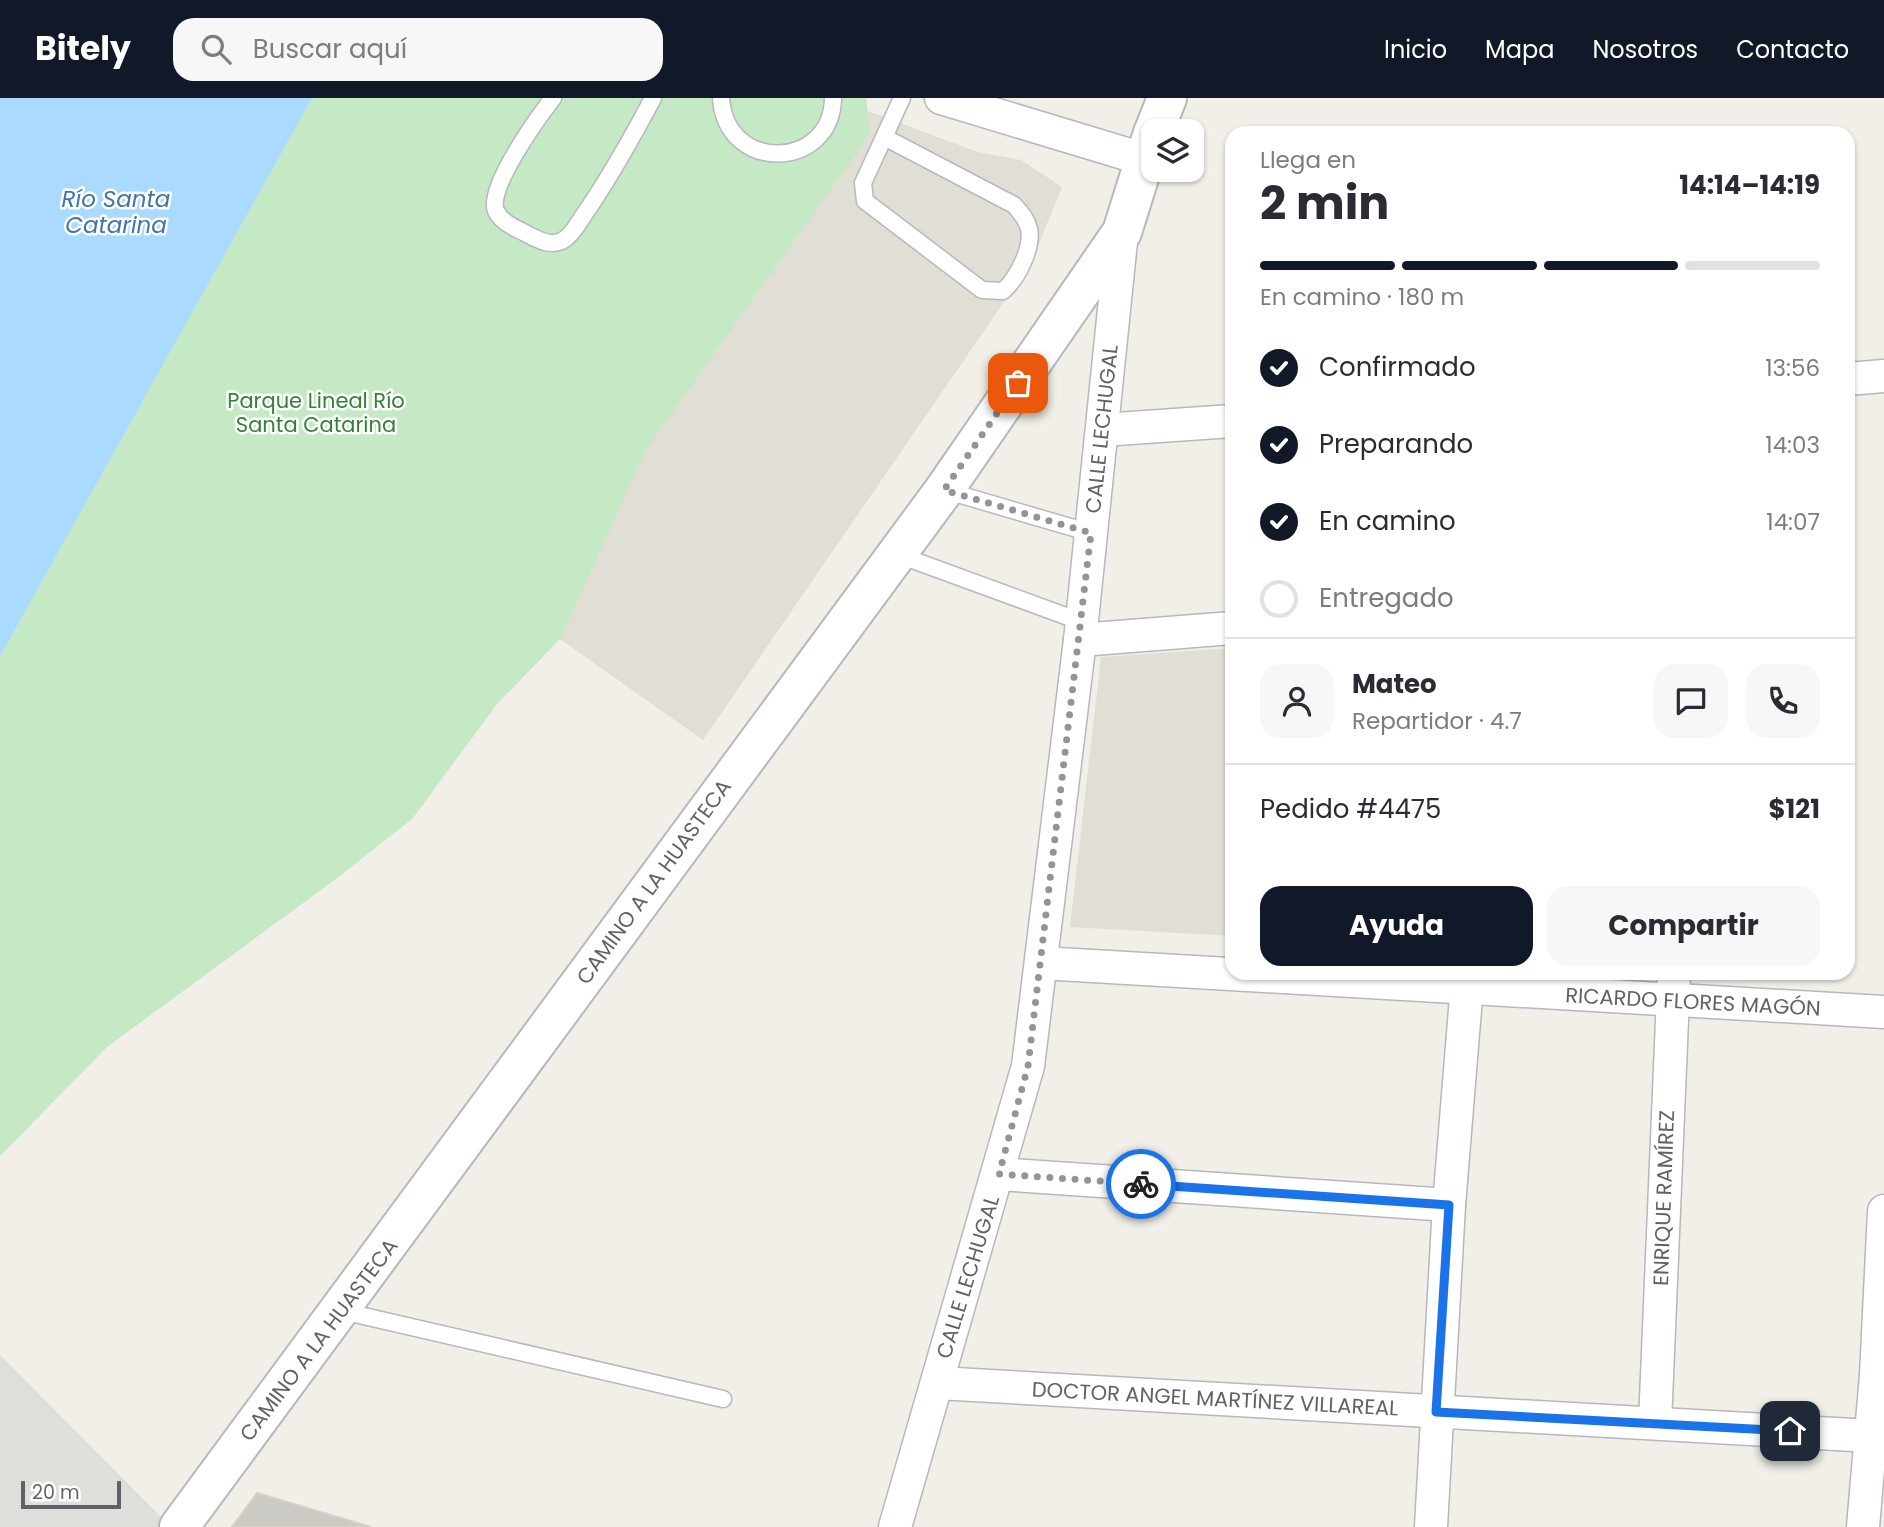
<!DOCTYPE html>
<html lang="es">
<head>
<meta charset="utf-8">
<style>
  body { margin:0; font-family:Poppins,sans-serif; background:#f7f7f7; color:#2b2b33; height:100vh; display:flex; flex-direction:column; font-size:26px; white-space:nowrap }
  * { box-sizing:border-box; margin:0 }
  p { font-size:23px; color:#7c7c81 }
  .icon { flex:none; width:38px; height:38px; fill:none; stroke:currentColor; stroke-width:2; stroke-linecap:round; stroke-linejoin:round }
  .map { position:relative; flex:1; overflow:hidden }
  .side { position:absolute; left:1225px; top:28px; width:630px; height:854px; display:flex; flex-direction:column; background:#fff; border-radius:21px; box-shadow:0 2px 5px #0004 }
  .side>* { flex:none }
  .controls { position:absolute; left:1141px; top:21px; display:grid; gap:14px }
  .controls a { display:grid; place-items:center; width:63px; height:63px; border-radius:14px; background:#fff; box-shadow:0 2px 5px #0004; font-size:35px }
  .scale { position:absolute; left:21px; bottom:18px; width:100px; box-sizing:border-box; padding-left:7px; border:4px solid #5f6368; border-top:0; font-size:19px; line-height:24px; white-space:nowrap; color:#5f6368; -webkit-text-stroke:5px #fff; paint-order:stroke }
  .pin { position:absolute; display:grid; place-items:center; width:60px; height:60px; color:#fff; margin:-30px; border-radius:14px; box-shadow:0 4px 10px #0006 }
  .courier { position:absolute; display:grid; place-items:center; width:70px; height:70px; margin:-35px; border:5px solid #1a73e8; border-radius:50%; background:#fff; color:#222; box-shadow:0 2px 9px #0007 }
  .head em { font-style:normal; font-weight:700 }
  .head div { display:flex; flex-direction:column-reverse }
  .head { display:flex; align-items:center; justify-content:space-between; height:119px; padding:0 35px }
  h1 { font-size:46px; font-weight:700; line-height:52px }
  .bar { display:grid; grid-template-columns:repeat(4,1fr); gap:10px 7px; align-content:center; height:84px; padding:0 35px }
  .bar i { height:9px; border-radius:5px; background:#e1e1e2 }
  .bar .selected { background:#111827 }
  .bar p { grid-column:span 4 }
  .line { display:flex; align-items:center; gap:18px; padding:0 35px; border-top:2px solid #e1e1e2 }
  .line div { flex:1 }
  .round { display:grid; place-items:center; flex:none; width:74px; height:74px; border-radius:21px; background:#f7f7f7 }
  ol { padding:0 35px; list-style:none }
  li { display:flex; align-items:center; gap:21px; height:77px }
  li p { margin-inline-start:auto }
  li .icon { padding:7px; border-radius:50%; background:#111827; color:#fff; stroke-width:4 }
  li:last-child { color:#7c7c81 }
  li i { width:38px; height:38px; border:4px solid #e1e1e2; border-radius:50% }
  .button { display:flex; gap:14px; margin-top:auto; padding:14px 35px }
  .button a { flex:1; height:80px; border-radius:21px; background:#111827; color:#fff; font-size:28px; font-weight:700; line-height:80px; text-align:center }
  .button a+a { background:#f7f7f7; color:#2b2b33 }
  header { display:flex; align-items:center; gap:42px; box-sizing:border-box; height:98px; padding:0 35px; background:#111827; color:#fff }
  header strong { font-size:33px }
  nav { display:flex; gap:38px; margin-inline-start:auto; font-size:24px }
  .search { width:490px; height:63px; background:#f7f7f7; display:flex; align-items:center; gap:18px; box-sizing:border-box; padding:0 24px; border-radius:21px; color:#7c7c81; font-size:26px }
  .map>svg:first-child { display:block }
</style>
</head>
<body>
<header>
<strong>Bitely</strong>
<div class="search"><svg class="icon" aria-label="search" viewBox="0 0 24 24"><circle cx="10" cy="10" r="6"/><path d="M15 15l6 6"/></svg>Buscar aquí</div>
<nav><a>Inicio</a><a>Mapa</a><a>Nosotros</a><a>Contacto</a></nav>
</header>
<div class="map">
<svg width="1884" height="1429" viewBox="0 0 1884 1429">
  <rect width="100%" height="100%" fill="#f1efe8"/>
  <polygon fill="#e0deda" points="0,1257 171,1429 0,1429"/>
  <g fill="#e1ded6">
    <polygon points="862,0 868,13 978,54 1021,62 1062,89 1032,163 703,642 557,539 0,701"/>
    <polygon points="1232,550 1232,838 1070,829 1101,559"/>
  </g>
  <polygon fill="#c5e8c5" points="0,0 866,0 870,36 647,350 560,541 497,606 413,720 340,778 107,949 0,1058"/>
  <polygon fill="#aadaff" points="0,0 312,0 0,558"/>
  <polygon fill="#cccac5" stroke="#d6d1c6" stroke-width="2" points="257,1395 371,1429 232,1429"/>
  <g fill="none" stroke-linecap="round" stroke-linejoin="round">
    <g stroke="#b5b8bc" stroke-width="19">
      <g id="service">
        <path d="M 553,0 C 539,18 486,91 496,113 C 501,124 515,130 525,135 C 538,142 552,150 565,141 C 575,134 581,120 588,111 C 612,75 633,38 653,0"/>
        <path d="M 721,0 C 726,76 832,72 833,0"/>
        <path d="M 886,40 L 1014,107 C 1020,114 1027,121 1029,131 C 1033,150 1017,181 1003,193 L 982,192 L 865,103 L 863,85 L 902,0"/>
        <polyline points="944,392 1091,435"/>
        <polyline points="899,457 1082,524"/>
        <polyline points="342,1213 723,1301"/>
      </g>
    </g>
    <g stroke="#b5b8bc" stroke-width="35">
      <g id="minor">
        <polyline points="941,0 1143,61"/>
        <polyline points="1848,281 1884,278"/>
        <polyline points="1102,332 1232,323"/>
        <polyline points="1080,542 1232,530"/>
        <polyline points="1041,865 1884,914"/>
        <polyline points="999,1076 1449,1107"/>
        <polyline points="937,1285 1871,1338"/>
        <polyline points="1655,1325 1674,875"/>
        <polyline points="895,1429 1028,968 1080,542 1122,134"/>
        <polyline points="1431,1429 1449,1107 1468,875"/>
        <polyline points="1863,1429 1876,1277 1884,1113"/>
      </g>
    </g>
    <g stroke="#b5b8bc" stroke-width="42">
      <g id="tertiary">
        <polyline points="1154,33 1167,0"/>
        <polyline points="179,1429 944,392 1122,134 1153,35"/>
      </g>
    </g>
    <use href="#service" stroke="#fff" stroke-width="16"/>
    <use href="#minor" stroke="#fff" stroke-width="32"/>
    <use href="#tertiary" stroke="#fff" stroke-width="38"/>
  </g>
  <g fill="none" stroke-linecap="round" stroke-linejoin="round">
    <polyline stroke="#929495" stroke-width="7" stroke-dasharray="0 12.6" points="1018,285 944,392 1091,435 1028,968 999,1076 1141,1086"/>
    <polyline stroke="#1a73e8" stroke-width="9" points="1141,1086 1449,1107 1436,1314 1790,1333"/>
  </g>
  <g text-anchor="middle" stroke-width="5" stroke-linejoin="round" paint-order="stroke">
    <g font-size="21" fill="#348238" stroke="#fff">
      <text x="316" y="310">Parque Lineal Río<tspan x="316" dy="24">Santa Catarina</tspan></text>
    </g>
    <g font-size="21" fill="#5f6368" stroke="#fff">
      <text transform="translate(1102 331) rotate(-84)" y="7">CALLE LECHUGAL</text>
      <text transform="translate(654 784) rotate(-54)" y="7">CAMINO A LA HUASTECA</text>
      <text transform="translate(1693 904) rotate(3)" y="7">RICARDO FLORES MAGÓN</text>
      <text transform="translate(1664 1100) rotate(-88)" y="7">ENRIQUE RAMÍREZ</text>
      <text transform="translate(968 1179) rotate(-73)" y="7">CALLE LECHUGAL</text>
      <text transform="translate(319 1242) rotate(-53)" y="7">CAMINO A LA HUASTECA</text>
      <text transform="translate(1215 1301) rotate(3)" y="7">DOCTOR ANGEL MARTÍNEZ VILLAREAL</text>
    </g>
    <g font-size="23" font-style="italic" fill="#4174aa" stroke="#fff">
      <text x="116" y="109">Río Santa<tspan x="116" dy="26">Catarina</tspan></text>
    </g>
  </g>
</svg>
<div class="controls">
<a><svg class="icon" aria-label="layers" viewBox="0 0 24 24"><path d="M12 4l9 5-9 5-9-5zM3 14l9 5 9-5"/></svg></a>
</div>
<div class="scale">20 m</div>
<div class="pin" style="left:1018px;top:285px;background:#ea580c"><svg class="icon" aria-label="bag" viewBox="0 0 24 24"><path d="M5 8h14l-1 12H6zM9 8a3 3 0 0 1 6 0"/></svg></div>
<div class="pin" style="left:1790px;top:1333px;background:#1f2937"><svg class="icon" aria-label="home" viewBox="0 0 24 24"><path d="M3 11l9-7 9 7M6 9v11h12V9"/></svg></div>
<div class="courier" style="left:1141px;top:1086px"><svg class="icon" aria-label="bike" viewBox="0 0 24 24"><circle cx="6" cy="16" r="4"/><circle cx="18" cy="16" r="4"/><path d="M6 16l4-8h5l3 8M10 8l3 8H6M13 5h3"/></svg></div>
<section class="side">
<div class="head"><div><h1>2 min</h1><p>Llega en</p></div><em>14:14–14:19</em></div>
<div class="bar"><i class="selected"></i><i class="selected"></i><i class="selected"></i><i></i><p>En camino · 180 m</p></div>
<ol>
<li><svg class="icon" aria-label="check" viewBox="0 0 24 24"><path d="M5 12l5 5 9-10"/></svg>Confirmado<p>13:56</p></li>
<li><svg class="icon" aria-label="check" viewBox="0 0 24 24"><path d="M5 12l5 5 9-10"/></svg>Preparando<p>14:03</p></li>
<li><svg class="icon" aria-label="check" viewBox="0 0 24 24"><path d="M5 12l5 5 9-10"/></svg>En camino<p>14:07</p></li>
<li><i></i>Entregado</li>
</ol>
<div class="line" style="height:126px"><a class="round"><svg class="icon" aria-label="person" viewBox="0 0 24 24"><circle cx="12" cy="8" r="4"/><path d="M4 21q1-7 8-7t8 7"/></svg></a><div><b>Mateo</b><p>Repartidor · 4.7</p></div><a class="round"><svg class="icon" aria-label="chat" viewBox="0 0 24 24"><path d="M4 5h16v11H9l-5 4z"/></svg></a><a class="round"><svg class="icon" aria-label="phone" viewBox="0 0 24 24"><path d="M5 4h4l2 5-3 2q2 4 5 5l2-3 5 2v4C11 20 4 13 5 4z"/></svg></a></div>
<div class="line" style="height:91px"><div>Pedido #4475</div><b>$121</b></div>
<div class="button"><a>Ayuda</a><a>Compartir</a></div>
</section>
</div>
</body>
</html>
